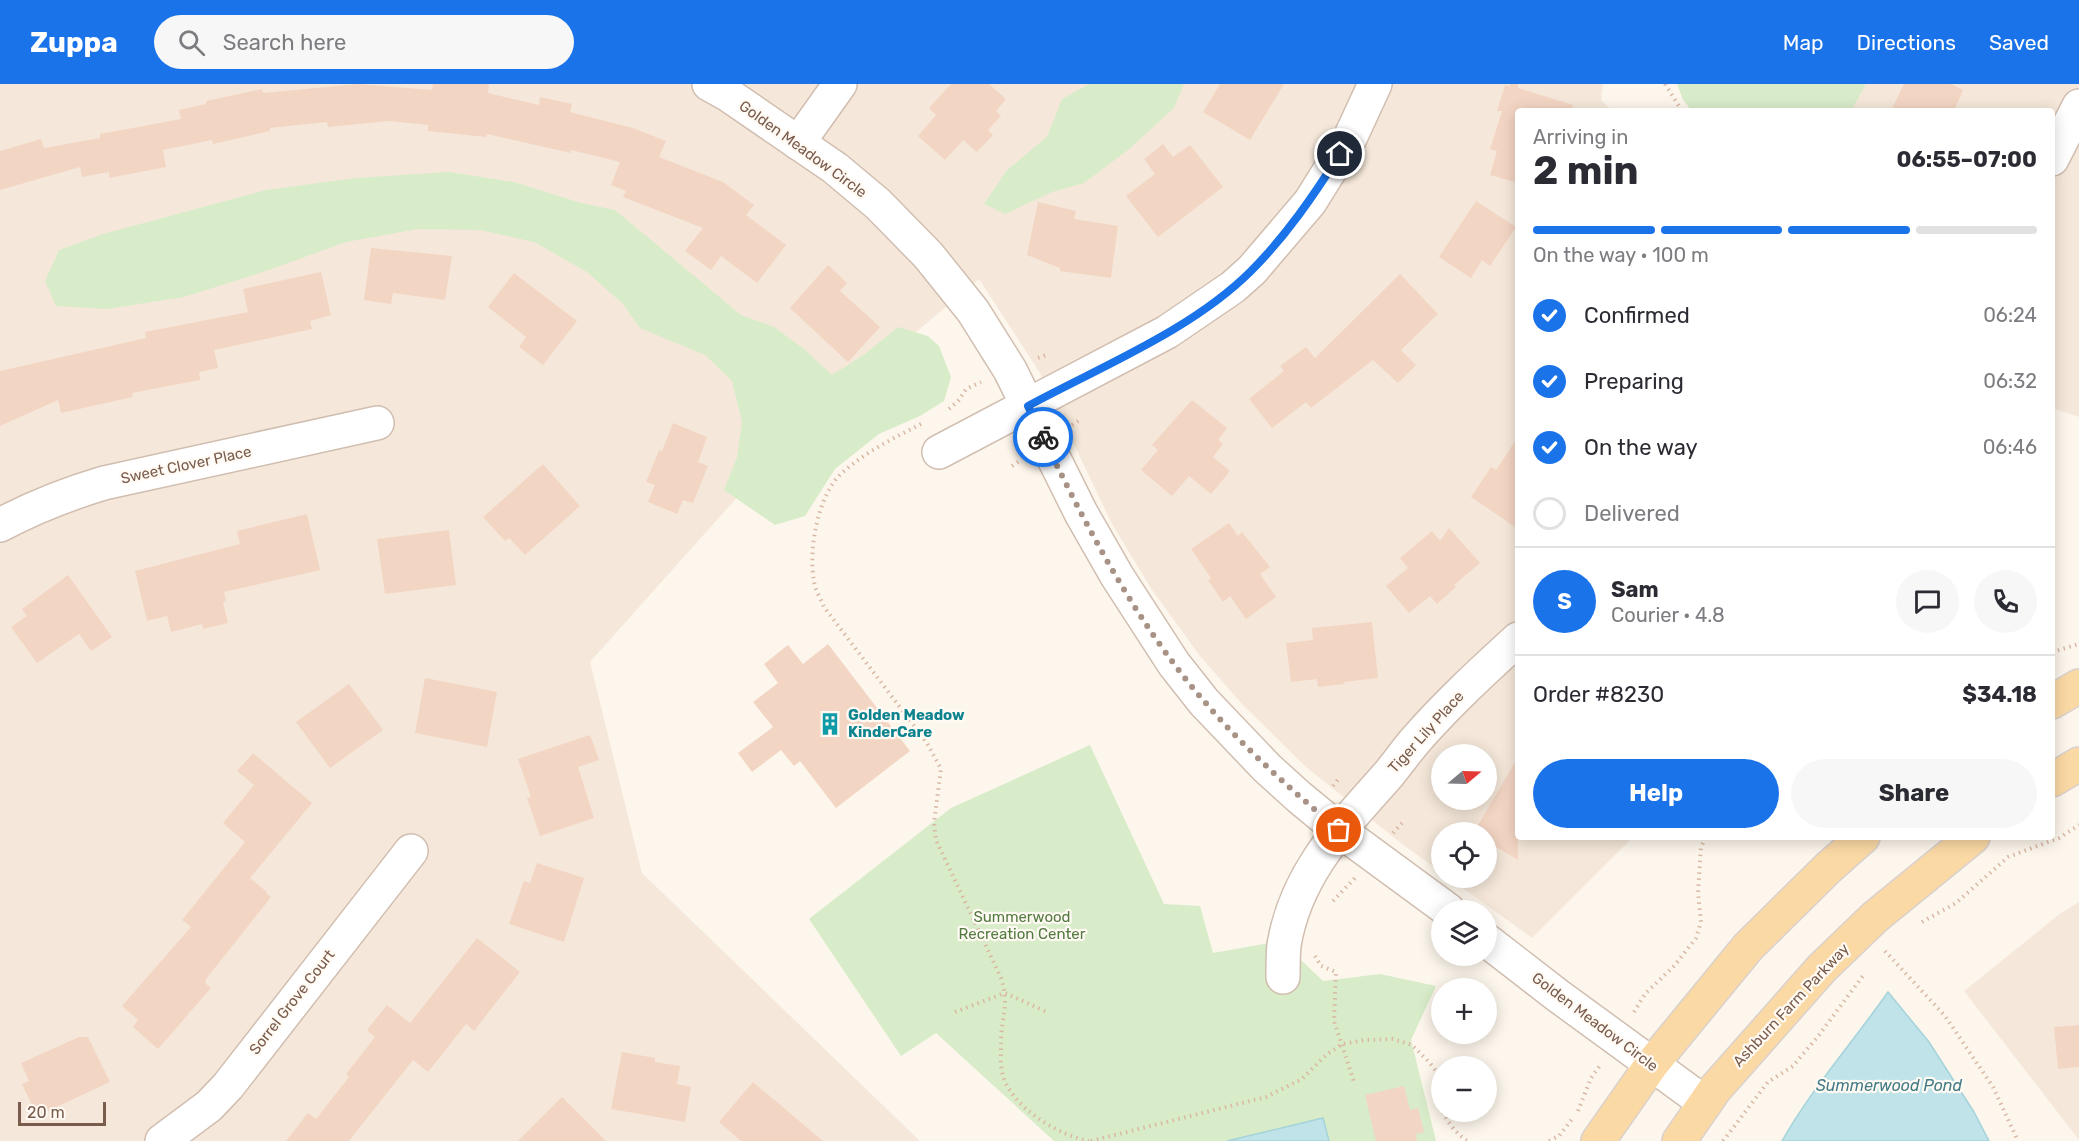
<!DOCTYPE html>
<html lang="en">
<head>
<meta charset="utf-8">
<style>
  body { margin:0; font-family:Rubik,sans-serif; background:#f7f7f7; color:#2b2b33; height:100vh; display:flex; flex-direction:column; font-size:22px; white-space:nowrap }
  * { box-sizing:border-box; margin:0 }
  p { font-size:20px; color:#7c7c81 }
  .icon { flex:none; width:33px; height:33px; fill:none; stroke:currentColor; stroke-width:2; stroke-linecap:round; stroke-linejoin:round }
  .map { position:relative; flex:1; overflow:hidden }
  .sheet { position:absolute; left:1515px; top:24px; width:540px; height:732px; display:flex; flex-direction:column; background:#fff; border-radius:6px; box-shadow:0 3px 15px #0003 }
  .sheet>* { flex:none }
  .needle { width:39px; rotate:71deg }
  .buttons { position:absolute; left:1431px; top:660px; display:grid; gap:12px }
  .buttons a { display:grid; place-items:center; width:66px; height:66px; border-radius:50%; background:#fff; box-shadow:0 3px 15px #0003; font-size:30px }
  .scale { position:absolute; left:18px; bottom:15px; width:88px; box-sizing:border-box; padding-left:6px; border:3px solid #7a5c4d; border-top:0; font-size:16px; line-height:21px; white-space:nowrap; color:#7a5c4d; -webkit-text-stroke:4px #fffaf3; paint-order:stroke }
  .pin { position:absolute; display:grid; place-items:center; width:51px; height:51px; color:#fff; margin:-26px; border:3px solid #fff; border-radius:50%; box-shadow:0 2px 6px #0007 }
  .courier { position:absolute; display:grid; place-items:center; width:60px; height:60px; margin:-30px; border:4px solid #1a73e8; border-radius:50%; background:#fff; color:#222; box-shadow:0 2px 8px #0007 }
  .overview em { font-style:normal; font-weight:700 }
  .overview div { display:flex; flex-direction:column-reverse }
  .overview { display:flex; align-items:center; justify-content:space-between; height:102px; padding:0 18px }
  h1 { font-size:39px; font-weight:700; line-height:45px }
  .bar { display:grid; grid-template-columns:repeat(4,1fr); gap:9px 6px; align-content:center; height:72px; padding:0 18px }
  .bar i { height:8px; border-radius:4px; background:#e1e1e2 }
  .bar .active { background:#1a73e8 }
  .bar p { grid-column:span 4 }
  .line { display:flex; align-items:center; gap:15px; padding:0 18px; border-top:2px solid #e1e1e2 }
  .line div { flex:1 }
  .round { display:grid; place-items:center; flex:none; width:63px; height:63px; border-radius:32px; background:#f7f7f7 }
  ol { padding:0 18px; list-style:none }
  li { display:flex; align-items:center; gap:18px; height:66px }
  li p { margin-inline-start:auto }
  li .icon { padding:6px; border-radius:50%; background:#1a73e8; color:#fff; stroke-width:4 }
  li:last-child { color:#7c7c81 }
  li i { width:33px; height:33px; border:3px solid #e1e1e2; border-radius:50% }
  .cta { display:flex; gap:12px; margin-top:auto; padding:12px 18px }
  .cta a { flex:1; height:69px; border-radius:36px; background:#1a73e8; color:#fff; font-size:24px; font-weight:700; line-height:69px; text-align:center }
  .cta a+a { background:#f7f7f7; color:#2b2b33 }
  header { display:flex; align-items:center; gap:36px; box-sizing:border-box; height:84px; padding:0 30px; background:#1a73e8; color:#fff }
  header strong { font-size:28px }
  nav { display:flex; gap:33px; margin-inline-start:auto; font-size:21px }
  .search { width:420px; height:54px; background:#f7f7f7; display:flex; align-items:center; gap:15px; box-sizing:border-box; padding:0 21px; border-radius:33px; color:#7c7c81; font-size:22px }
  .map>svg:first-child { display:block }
</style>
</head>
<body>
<header>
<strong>Zuppa</strong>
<div class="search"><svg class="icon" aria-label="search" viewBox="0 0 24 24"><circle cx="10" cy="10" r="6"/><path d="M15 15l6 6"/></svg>Search here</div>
<nav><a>Map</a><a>Directions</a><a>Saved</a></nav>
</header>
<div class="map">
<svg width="2079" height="1057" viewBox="0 0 2079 1057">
  <rect width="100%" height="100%" fill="#fdf6ec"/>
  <g fill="#f5e8da" fill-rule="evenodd">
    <path d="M 0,0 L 1603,0 L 1601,16 L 1612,27 L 1518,27 L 1518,753 L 1633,753 L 1532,854 L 1449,794 L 1486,794 L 1486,748 L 1442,748 L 1441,788 L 1402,760 L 1306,683 L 1241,619 L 1200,572 L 1152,506 L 1112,440 L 1040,289 L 979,195 L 790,354 L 590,578 L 642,789 L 920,1057 L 0,1057 ZM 1442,670 L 1486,670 L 1486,716 L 1442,716 Z"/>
    <polygon points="1819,0 2079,0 2079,333 2052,324 2052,27 1816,27"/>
    <polygon points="2079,818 2079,1056 1964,907 2061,829"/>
  </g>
  <g fill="#d8ecc9">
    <polygon points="1089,0 1184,0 1174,24 1128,66 1084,99 1052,108 1005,130 984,120 1007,86 1047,53 1062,15"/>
    <polygon points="1677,0 1866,0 1851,27 1692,27 1683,16"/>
    <polygon points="449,88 514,98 581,119 615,126 741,231 774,243 804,265 832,291 865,270 898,243 928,252 939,262 951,293 944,317 920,332 879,350 835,385 805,432 775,441 724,406 737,373 742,338 732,297 705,271 640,244 623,220 587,188 534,158 480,146 417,145 346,158 266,187 184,213 107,225 56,222 45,197 59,166 103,150 266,106 356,94"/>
    <polygon points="1090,661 1164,820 1200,822 1213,869 1281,857 1323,897 1380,890 1436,902 1411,956 1436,1057 1054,1057 936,949 901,972 809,835 951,724"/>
  </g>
  <g fill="#bfe3e8" stroke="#a5d3da" stroke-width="1.5">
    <path d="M 1888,908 L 1929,958 L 1974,1028 L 1989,1057 L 1782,1057 C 1812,1004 1853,958 1888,908 Z"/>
    <polygon points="1323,1034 1329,1057 1227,1057"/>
  </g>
  <g fill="#f3d5c3">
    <polygon points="358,0 432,6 433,0 489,0 488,9 539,21 540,13 572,20 570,28 633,44 666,57 659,73 723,98 754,121 746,131 786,161 757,199 721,172 711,186 685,167 703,144 623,113 626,107 611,101 620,78 571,66 571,69 487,50 486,53 428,47 428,41 389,37 328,43 327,38 270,44 270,47 213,60 212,56 163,66 166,83 109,94 109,88 82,93 80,83 0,106 0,67 41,55 44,64 100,54 100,50 181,35 179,26 206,20 206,17 262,5 263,9"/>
    <polygon points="951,0 989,0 1006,15 996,27 1001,32 988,46 993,51 977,68 963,56 945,76 918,52 936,31 929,24"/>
    <polygon points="1220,0 1284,0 1250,56 1203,28"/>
    <polygon points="1510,0 1518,0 1518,4 1573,21 1572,27 1518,27 1518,99 1490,91 1497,67 1490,65 1502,27 1497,27 1505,1 1510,2"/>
    <polygon points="1904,0 1951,0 1963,6 1954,27 1891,27"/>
    <polygon points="1163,60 1173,73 1190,61 1223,103 1158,153 1126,112 1155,90 1144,75"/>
    <polygon points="1476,117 1516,143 1490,182 1482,176 1471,194 1439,173"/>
    <polygon points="1038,118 1076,127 1074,135 1118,142 1111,194 1060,187 1060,184 1027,171"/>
    <polygon points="371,164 452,172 445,216 393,209 391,220 364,216"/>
    <polygon points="828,181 847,199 840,207 880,243 848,278 790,224"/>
    <polygon points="321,188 331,231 310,237 312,245 214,266 218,284 199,288 200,296 132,309 133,313 61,329 58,316 0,342 0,287 146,254 145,248 248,228 243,205"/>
    <polygon points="514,189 577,237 543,281 519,263 526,253 488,223"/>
    <polygon points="1400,190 1438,230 1401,266 1416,281 1398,299 1373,276 1311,324 1306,318 1272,344 1249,315 1284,287 1280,282 1306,263 1315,274"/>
    <polygon points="1192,316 1227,344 1218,356 1223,360 1213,373 1230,387 1211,410 1189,392 1172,412 1141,386 1158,366 1152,361"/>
    <polygon points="673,339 707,353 698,378 708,382 693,419 683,416 677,430 648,418 655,401 646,398 659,366 662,367"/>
    <polygon points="1518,353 1518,445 1471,413 1491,383 1496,386"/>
    <polygon points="543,380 580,422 525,471 509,454 505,457 483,433"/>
    <polygon points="307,430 320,486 224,508 226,517 223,518 228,539 203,545 202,540 171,548 167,532 147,537 135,487 240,460 237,447"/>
    <polygon points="1229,439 1238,452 1242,448 1270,483 1260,490 1276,513 1246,535 1230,512 1223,518 1208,496 1211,494 1191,465"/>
    <polygon points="1449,444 1480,479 1454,501 1456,503 1437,520 1430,512 1409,529 1386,502 1408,484 1400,474 1432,447 1440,457"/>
    <polygon points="449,446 456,501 385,510 377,455"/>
    <polygon points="68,491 112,553 91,567 79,550 37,579 11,543 27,532 22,525"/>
    <polygon points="1372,538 1378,594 1344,598 1344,600 1318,603 1317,595 1291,598 1286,559 1313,556 1312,544"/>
    <polygon points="828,560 910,667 836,724 800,677 794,682 781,666 752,688 738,669 773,643 753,618 778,599 764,580 788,561 803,580"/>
    <polygon points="425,594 497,608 487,663 415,649"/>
    <polygon points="349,600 383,646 330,684 296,638"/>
    <polygon points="590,651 599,676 578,683 594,734 540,752 527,714 531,713 518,675"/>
    <polygon points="253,669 312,719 250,794 267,808 266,809 271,813 206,895 205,899 211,904 158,965 133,943 138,936 122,922 191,843 182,836 245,758 223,739 254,701 237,687"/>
    <polygon points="1518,673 1518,776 1486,757 1486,748 1474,748"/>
    <polygon points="537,779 584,794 564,858 509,840 524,797 530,799"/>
    <polygon points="477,854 520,888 474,947 466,940 428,988 413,976 349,1057 286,1057 308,1029 316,1035 349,993 346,990 375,953 367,946 387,921 410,939"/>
    <polygon points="2079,941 2079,983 2058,985 2054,943"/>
    <polygon points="79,953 88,953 110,998 37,1032 22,1000 29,997 21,979"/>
    <polygon points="622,968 655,974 655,978 680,982 677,1000 691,1003 685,1038 611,1025"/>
    <polygon points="753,998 823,1057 741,1057 719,1038"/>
    <polygon points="1404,1002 1410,1026 1418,1024 1424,1048 1416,1050 1417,1057 1376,1057 1365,1011"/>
    <polygon points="562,1013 606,1057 518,1057"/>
  </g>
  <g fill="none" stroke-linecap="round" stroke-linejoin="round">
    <g stroke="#d1beb0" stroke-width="36">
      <g id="minor">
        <polyline points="709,0 727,10 835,84 878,120 928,171 973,227 1010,286 1081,429 1117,492 1174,580 1204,618 1267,684 1299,713 1339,746 1448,826"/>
        <polyline points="798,59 840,0"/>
        <polyline points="2052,75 2079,22"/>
        <polyline points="939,368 1167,248 1233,203 1252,186 1310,118 1350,54 1375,0"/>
        <path d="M 0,441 C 34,423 67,410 104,399 L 377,339"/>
        <polyline points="1486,856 1557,911 1705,1019"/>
        <path d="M 1283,893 C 1283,882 1283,871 1284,861 C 1296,789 1342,743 1388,691 C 1397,680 1405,669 1414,658 C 1446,621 1482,588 1518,555"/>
        <polyline points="162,1057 209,1022 228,1002 411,767"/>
      </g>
    </g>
    <g stroke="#dad1cd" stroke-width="36">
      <g id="major">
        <polyline points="2052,618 2079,602"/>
        <polyline points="2052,696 2079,680"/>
        <polyline points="1598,1057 1652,980 1748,863 1828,784 1863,753"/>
        <polyline points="1679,1057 1715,1005 1822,884 1875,833 1973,753"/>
      </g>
    </g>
    <g stroke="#d9b8a5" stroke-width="4" stroke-dasharray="1.5 4.5" stroke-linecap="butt">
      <polyline points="1665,0 1682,27"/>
      <polyline points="1038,274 1046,271"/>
      <polyline points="949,325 959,316 966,305 981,298"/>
      <path d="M 921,340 C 894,354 865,368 842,389 C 818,410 808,466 814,497 C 815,506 821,515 824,523 L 927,659 L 941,685 L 934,739 L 936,756 L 1001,894 C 1010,923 1001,932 1001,959 C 1001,969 1000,982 1003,992 C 1013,1024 1058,1051 1089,1057"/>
      <polyline points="1072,341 1080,336"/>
      <polyline points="1012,382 1021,376"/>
      <polyline points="2052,568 2079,560"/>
      <polyline points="1333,702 1340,693"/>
      <polyline points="1393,749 1402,739"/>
      <polyline points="1333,817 1355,794"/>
      <polyline points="1922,838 1956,819 2008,773 2059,754 2079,741"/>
      <polyline points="1885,867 1945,932 1993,1003 2018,1057"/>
      <polyline points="1315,872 1321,882 1336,888 1334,937 1355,1001"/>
      <polyline points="955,928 1005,909 1047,928"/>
      <polyline points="1634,928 1645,910 1675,881 1696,854 1701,838 1698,809 1701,763 1706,753"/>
      <polyline points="1578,1027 1591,994 1601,980"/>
      <path d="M 1443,1028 C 1448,1039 1457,1051 1468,1057"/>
      <polyline points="1091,1057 1266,1013 1302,995 1326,971 1342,960 1365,956 1393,955 1412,961 1429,978 1442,995"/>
      <polyline points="1549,1057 1559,1052 1572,1035"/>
      <polyline points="1723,1057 1768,998 1793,982 1819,951 1865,889"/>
    </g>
    <use href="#minor" stroke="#fff" stroke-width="33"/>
    <use href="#major" stroke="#fbd9a5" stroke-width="33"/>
  </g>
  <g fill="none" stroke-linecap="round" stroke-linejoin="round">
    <path stroke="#a89285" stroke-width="6" stroke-dasharray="0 10.8" d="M 1043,353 C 1087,444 1137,540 1204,617 C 1244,664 1291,706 1339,746"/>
    <path stroke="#1a73e8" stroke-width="8" d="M 1043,353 L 1028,322 C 1102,282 1192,246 1251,187 C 1286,152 1314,111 1340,70"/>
  </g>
  <defs>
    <g id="building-bare" transform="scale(1.8)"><path d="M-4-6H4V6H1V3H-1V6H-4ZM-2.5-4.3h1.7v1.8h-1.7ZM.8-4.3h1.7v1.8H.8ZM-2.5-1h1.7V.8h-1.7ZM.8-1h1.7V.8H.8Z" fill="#0f9aa8" stroke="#fffaf3" stroke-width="2.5" paint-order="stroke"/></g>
  </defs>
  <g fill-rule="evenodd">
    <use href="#building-bare" x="830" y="640"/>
  </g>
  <g text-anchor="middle" stroke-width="4.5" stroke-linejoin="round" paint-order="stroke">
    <g font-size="15" fill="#7a5c4d" stroke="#fffaf3">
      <text transform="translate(803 65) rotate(36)" y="5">Golden Meadow Circle</text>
      <text transform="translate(186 381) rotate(-12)" y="5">Sweet Clover Place</text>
      <text transform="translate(1426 648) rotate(-48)" y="5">Tiger Lily Place</text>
      <text transform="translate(292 918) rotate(-52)" y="5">Sorrel Grove Court</text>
      <text transform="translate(1791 921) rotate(-47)" y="5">Ashburn Farm Parkway</text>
      <text transform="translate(1595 938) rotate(37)" y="5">Golden Meadow Circle</text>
    </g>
    <g font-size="15" font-weight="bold" fill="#0d838f" stroke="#fffaf3" text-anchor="start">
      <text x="848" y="636">Golden Meadow<tspan x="848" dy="17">KinderCare</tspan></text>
    </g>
    <g font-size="15" fill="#537a41" stroke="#fffaf3">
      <text x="1022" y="838">Summerwood<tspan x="1022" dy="17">Recreation Center</tspan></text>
    </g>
    <g font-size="16" font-style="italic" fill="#437c86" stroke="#fffaf3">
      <text x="1889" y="1007">Summerwood Pond</text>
    </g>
  </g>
</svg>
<div class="buttons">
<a><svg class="needle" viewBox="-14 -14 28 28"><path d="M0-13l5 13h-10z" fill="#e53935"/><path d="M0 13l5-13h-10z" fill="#7c7c81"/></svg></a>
<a><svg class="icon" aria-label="locate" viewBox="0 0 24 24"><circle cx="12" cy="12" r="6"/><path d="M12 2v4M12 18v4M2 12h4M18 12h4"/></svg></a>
<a><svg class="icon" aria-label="layers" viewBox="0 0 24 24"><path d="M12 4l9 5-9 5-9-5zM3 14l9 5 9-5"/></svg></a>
<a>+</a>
<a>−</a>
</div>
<div class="scale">20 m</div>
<div class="pin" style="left:1339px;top:746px;background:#ea580c"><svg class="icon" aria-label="bag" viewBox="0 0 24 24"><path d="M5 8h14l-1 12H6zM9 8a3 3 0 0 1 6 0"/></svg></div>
<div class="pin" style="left:1340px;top:70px;background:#1f2937"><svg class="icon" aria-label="home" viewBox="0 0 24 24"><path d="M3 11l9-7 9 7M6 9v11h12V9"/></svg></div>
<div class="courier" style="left:1043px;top:353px"><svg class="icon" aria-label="bike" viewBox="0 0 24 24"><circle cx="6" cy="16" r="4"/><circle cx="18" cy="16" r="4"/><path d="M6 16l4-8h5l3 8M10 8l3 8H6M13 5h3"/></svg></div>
<section class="sheet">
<div class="overview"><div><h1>2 min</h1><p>Arriving in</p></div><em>06:55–07:00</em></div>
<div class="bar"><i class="active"></i><i class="active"></i><i class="active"></i><i></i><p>On the way · 100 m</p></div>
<ol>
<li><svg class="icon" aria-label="check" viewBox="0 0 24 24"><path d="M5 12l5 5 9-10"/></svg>Confirmed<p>06:24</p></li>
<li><svg class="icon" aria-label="check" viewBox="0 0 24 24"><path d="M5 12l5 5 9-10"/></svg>Preparing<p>06:32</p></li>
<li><svg class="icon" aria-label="check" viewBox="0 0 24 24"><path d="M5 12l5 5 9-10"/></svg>On the way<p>06:46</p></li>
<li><i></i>Delivered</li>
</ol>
<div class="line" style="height:108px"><b class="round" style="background:#1a73e8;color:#fff">S</b><div><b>Sam</b><p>Courier · 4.8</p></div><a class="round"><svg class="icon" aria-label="chat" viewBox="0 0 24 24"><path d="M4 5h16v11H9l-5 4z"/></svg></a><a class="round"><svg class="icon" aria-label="phone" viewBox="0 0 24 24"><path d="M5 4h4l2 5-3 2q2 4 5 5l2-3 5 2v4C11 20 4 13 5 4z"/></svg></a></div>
<div class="line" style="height:78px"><div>Order #8230</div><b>$34.18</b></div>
<div class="cta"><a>Help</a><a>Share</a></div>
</section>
</div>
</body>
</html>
